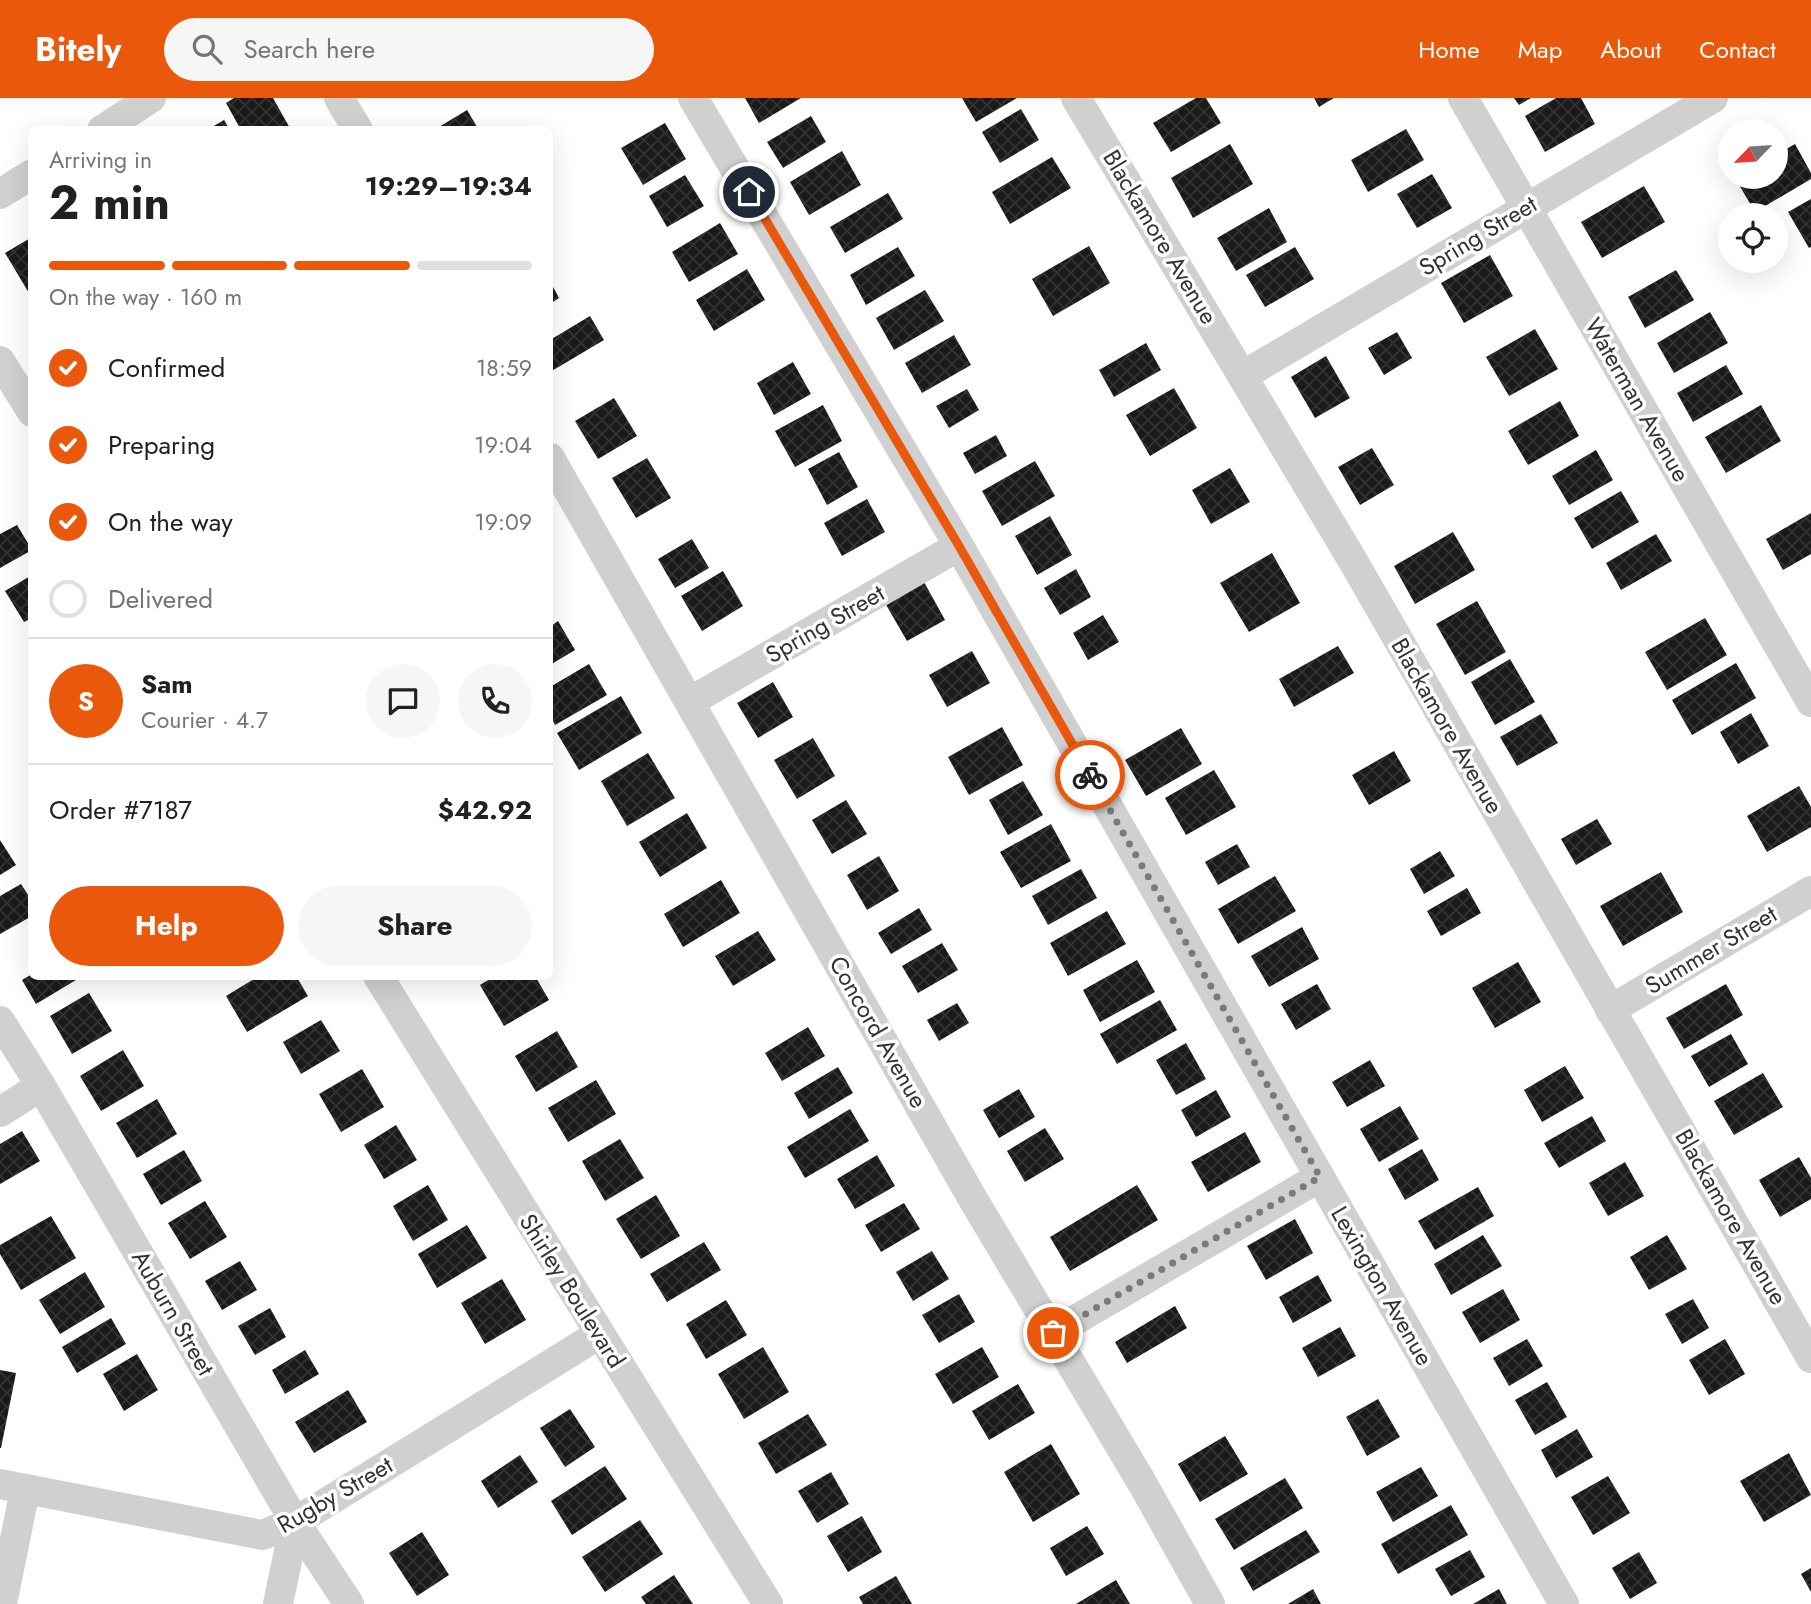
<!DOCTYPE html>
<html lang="en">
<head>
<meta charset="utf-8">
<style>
  body { margin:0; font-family:Jost,sans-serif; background:#f6f6f6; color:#202124; height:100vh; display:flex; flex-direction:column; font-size:26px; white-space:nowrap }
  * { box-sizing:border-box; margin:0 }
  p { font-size:23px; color:#757577 }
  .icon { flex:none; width:38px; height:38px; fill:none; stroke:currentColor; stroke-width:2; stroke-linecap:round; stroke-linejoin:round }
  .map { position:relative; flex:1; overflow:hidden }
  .panel { position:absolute; left:28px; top:28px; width:525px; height:854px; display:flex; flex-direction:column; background:#fff; border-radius:10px; box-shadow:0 7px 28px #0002 }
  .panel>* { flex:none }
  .needle { width:46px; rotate:245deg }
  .buttons { position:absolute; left:1718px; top:21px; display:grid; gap:14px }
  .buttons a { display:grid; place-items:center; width:70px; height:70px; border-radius:50%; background:#fff; box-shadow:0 7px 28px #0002; font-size:35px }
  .pin { position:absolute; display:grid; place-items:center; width:60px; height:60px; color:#fff; margin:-30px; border:4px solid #fff; border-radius:50%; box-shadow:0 2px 7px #0007 }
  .courier { position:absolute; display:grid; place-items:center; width:70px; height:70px; margin:-35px; border:5px solid #ea580c; border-radius:50%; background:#fff; color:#222; box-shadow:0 2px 9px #0007 }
  .headline em { font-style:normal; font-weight:700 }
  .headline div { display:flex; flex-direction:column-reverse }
  .headline { display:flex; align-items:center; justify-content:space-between; height:119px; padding:0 21px }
  h1 { font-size:46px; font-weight:700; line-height:52px }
  .bar { display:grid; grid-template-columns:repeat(4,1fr); gap:10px 7px; align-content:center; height:84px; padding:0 21px }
  .bar i { height:9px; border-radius:5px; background:#e0e0e0 }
  .bar .selected { background:#ea580c }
  .bar p { grid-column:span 4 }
  .line { display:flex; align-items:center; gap:18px; padding:0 21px; border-top:2px solid #e0e0e0 }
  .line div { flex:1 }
  .round { display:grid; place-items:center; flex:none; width:74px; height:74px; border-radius:37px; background:#f6f6f6 }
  ol { padding:0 21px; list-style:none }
  li { display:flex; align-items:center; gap:21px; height:77px }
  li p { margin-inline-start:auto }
  li .icon { padding:7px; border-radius:50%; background:#ea580c; color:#fff; stroke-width:4 }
  li:last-child { color:#757577 }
  li i { width:38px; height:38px; border:4px solid #e0e0e0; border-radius:50% }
  .primary-button { display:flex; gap:14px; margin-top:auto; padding:14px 21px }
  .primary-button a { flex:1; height:80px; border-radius:42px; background:#ea580c; color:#fff; font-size:28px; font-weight:700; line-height:80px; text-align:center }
  .primary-button a+a { background:#f6f6f6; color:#202124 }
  header { display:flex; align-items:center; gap:42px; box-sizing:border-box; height:98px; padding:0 35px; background:#ea580c; color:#fff }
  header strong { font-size:33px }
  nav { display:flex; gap:38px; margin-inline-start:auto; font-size:24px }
  .search { width:490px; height:63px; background:#f6f6f6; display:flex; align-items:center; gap:18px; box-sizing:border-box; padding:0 24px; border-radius:38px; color:#757577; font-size:26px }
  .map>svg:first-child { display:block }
</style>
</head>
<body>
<header>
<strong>Bitely</strong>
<div class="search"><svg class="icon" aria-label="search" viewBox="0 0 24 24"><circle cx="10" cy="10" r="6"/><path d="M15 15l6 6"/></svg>Search here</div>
<nav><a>Home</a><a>Map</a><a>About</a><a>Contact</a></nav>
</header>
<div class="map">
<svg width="1811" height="1506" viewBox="0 0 1811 1506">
  <defs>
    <pattern id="building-cross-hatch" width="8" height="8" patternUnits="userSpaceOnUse" patternTransform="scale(1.75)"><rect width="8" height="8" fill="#1a1a1a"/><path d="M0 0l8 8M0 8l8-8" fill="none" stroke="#333"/></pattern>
  </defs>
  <rect width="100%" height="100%" fill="#fff"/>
  <g fill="url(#building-cross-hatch)">
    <polygon points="234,0 273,0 291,32 241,32 226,5"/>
    <polygon points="745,0 801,0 759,25"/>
    <polygon points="962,0 1017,0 976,24"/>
    <polygon points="1196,0 1206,0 1221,25 1171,54 1153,25"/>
    <polygon points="1314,0 1334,0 1319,9"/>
    <polygon points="1514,0 1531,0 1519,7"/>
    <polygon points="1556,0 1581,0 1595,26 1545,54 1525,18"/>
    <polygon points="1021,11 1039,42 1000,65 982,34"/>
    <polygon points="467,12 479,32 434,32"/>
    <polygon points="811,18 826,44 783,70 767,44"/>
    <polygon points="224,22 230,32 207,32"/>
    <polygon points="665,25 686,61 643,87 621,50"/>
    <polygon points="1406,31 1424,62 1368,94 1351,62"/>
    <polygon points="1230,46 1253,86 1193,120 1171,80"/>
    <polygon points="1795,46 1811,75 1811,81 1755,114 1735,80 1776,79 1776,57"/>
    <polygon points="842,53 861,87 809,117 790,84"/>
    <polygon points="1052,59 1071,90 1010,126 992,94"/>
    <polygon points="1432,76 1452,110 1417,130 1397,96"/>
    <polygon points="685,77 704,108 667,129 649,98"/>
    <polygon points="1644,88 1665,124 1602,160 1581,124"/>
    <polygon points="888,95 903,121 845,155 830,129"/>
    <polygon points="1811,101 1811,149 1809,150 1788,114"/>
    <polygon points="1269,110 1287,144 1236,173 1217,140"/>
    <polygon points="720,125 738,156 689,184 672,154"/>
    <polygon points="32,139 32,200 5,155"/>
    <polygon points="1089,148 1110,185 1053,218 1032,181"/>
    <polygon points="898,149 915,178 866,207 850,177"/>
    <polygon points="1295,149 1314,181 1265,209 1246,177"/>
    <polygon points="1490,157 1513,198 1464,225 1441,185"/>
    <polygon points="747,171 765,202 714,233 696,202"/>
    <polygon points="1676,172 1694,202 1645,230 1628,199"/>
    <polygon points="550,183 559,200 550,206"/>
    <polygon points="925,192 944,223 894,252 876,220"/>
    <polygon points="1710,214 1728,245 1674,275 1657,245"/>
    <polygon points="590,218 604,242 550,274 550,242"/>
    <polygon points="1535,231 1558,271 1509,298 1486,259"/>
    <polygon points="1397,234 1412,260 1384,277 1368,250"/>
    <polygon points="954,237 971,267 922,295 905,265"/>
    <polygon points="1146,245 1161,272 1114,299 1099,272"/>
    <polygon points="1326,258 1350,300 1315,320 1291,279"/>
    <polygon points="793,264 811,296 774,317 757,285"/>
    <polygon points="1726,267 1743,296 1693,324 1677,295"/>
    <polygon points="1174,290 1197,330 1150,358 1126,317"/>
    <polygon points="967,291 979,312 949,330 936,308"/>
    <polygon points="614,300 637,338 598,361 575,323"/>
    <polygon points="1560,303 1579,338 1528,367 1508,333"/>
    <polygon points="823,307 842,343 795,369 775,333"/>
    <polygon points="1761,307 1781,343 1726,375 1705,339"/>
    <polygon points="996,337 1007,358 975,376 963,355"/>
    <polygon points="1372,350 1394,387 1360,407 1338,369"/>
    <polygon points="1596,352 1613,382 1569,407 1552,378"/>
    <polygon points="839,354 858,389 827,407 808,371"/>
    <polygon points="647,360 671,400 636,420 612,380"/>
    <polygon points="1035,363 1055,398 1002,428 982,393"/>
    <polygon points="1230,370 1250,404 1211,426 1192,392"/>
    <polygon points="1621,393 1639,424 1592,451 1574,420"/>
    <polygon points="867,401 885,434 842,458 824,425"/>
    <polygon points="1811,415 1811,456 1783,472 1766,441"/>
    <polygon points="1050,418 1072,457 1037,477 1015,438"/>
    <polygon points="17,427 32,452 0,470 0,436"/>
    <polygon points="1453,434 1475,472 1415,506 1394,468"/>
    <polygon points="1656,436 1672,463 1621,492 1606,465"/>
    <polygon points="692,441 709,470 675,490 658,461"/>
    <polygon points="1272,455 1300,505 1249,534 1220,485"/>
    <polygon points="1076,471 1091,499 1060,517 1044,490"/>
    <polygon points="723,473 743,508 702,533 681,498"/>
    <polygon points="32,477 32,520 24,524 5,493"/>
    <polygon points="924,484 945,522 907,543 885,505"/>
    <polygon points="1477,503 1506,554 1465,577 1436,526"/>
    <polygon points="1103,517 1119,544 1088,562 1073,535"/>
    <polygon points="1705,520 1727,557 1667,592 1645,554"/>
    <polygon points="558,523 575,552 550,567 550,529"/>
    <polygon points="1338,548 1354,575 1294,609 1279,581"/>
    <polygon points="972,553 990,585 947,609 929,577"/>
    <polygon points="1510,561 1535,604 1495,627 1471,584"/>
    <polygon points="1736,565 1756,600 1692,637 1672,602"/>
    <polygon points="589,566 607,597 555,627 550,617 550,589"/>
    <polygon points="773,584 793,619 758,640 737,605"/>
    <polygon points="621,598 642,635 579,672 557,635"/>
    <polygon points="1751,615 1769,648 1738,666 1720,634"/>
    <polygon points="1541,616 1558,645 1517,668 1500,639"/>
    <polygon points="1002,629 1023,667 969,697 948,659"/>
    <polygon points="1181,630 1202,666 1146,698 1125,662"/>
    <polygon points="813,640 835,678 797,701 774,662"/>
    <polygon points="1394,653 1411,683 1369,707 1352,677"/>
    <polygon points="648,655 675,700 627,728 601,683"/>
    <polygon points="1214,672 1236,709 1186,737 1165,700"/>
    <polygon points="1023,683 1043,717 1008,737 989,702"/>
    <polygon points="1799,688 1811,709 1811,729 1767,754 1747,718"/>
    <polygon points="846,702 867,736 832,756 812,722"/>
    <polygon points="687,715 707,750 660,779 639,744"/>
    <polygon points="1597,721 1612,746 1576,767 1561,741"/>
    <polygon points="1051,726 1071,763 1021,790 1000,754"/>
    <polygon points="0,742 16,767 0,777"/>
    <polygon points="1237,746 1250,769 1218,787 1205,764"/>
    <polygon points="1440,753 1455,778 1424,796 1410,771"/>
    <polygon points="879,758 899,793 867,812 847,777"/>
    <polygon points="1081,771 1097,800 1048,827 1032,798"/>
    <polygon points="1661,774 1683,814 1623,848 1600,808"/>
    <polygon points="1275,778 1296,813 1238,846 1218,811"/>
    <polygon points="721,782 740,815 683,849 664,816"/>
    <polygon points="21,786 32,803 32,818 0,836 0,798"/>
    <polygon points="1467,790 1481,815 1441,838 1427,813"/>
    <polygon points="919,810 932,832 891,856 878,835"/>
    <polygon points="1107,813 1126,846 1068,878 1050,845"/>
    <polygon points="1302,829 1319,861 1269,889 1251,858"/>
    <polygon points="758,833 776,862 733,888 715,858"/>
    <polygon points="942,845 958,872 918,895 902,868"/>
    <polygon points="1137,862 1155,894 1100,924 1083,892"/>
    <polygon points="1518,864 1541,904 1495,930 1472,890"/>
    <polygon points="32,876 32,878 74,878 76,882 36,906 22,882"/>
    <polygon points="259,878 296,878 308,898 247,934 226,898"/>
    <polygon points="495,878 535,878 549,902 504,928 480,887"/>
    <polygon points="1317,886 1331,911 1296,932 1281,906"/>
    <polygon points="1726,886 1743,917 1684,951 1666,920"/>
    <polygon points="89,895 112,933 72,956 50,918"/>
    <polygon points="1160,902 1177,932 1117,966 1100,936"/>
    <polygon points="957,905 969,925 939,943 927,922"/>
    <polygon points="321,922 340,953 301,976 283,944"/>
    <polygon points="808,929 825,958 782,983 765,955"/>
    <polygon points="557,933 578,969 536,994 515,958"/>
    <polygon points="1731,936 1748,966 1709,989 1691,958"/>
    <polygon points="1186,945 1206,981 1176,997 1156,962"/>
    <polygon points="123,952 144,988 101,1013 80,978"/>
    <polygon points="1370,962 1385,988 1347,1009 1332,984"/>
    <polygon points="1565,968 1584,1000 1542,1024 1524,992"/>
    <polygon points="838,969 853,995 809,1021 794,995"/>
    <polygon points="362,971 384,1009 341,1034 319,996"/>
    <polygon points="1763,975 1783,1009 1734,1037 1714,1003"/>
    <polygon points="596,982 616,1016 568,1044 548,1010"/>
    <polygon points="1019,991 1035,1019 999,1040 983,1012"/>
    <polygon points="1216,992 1231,1019 1196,1039 1181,1012"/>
    <polygon points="157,1001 177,1036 137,1060 116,1025"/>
    <polygon points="1400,1008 1419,1041 1379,1064 1360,1031"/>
    <polygon points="850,1011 869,1043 805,1080 787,1049"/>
    <polygon points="1592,1018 1606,1043 1559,1070 1544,1045"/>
    <polygon points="396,1027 417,1062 384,1081 364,1047"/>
    <polygon points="1045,1030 1064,1061 1025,1084 1007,1053"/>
    <polygon points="22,1033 40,1063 0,1086 0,1046"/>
    <polygon points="1245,1034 1261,1064 1208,1094 1191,1064"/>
    <polygon points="620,1041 644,1080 605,1103 582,1063"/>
    <polygon points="1422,1051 1439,1082 1405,1102 1388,1071"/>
    <polygon points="184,1052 202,1083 161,1107 143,1076"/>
    <polygon points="877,1057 895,1088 855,1111 837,1081"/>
    <polygon points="1799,1059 1811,1080 1811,1101 1780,1119 1759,1082"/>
    <polygon points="1625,1064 1644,1098 1608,1118 1589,1085"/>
    <polygon points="428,1087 448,1122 413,1143 393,1108"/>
    <polygon points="1137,1087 1158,1122 1070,1173 1050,1139"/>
    <polygon points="1478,1089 1494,1118 1435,1152 1418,1123"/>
    <polygon points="656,1097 680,1138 641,1161 616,1121"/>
    <polygon points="205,1103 227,1139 190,1161 168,1125"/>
    <polygon points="904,1105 920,1131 881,1154 865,1127"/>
    <polygon points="51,1118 76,1160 21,1192 0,1156 0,1147"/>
    <polygon points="1295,1121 1313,1155 1266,1182 1247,1148"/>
    <polygon points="467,1127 487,1160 437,1190 418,1156"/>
    <polygon points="1483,1137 1502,1168 1451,1197 1434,1166"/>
    <polygon points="1667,1137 1687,1171 1649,1192 1630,1159"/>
    <polygon points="704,1144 721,1172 667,1204 650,1176"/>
    <polygon points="932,1153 949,1181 913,1203 896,1174"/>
    <polygon points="240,1163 257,1192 222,1212 205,1183"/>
    <polygon points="85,1174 105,1209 60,1236 39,1202"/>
    <polygon points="1318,1177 1332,1203 1293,1225 1279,1199"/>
    <polygon points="502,1181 526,1222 485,1246 461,1205"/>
    <polygon points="1503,1191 1520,1222 1480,1245 1462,1214"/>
    <polygon points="959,1196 975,1224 939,1245 922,1217"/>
    <polygon points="1693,1201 1709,1230 1682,1246 1665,1216"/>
    <polygon points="726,1202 747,1237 706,1261 686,1226"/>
    <polygon points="1175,1208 1187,1230 1127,1265 1115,1244"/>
    <polygon points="270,1210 286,1239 255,1257 238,1228"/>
    <polygon points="111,1220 126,1246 77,1275 62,1249"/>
    <polygon points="1340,1229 1356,1258 1318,1279 1302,1250"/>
    <polygon points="1527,1241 1543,1268 1509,1288 1493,1260"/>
    <polygon points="1725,1241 1745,1276 1709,1297 1689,1262"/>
    <polygon points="763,1249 789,1294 744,1321 718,1276"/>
    <polygon points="982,1249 999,1279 953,1306 935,1276"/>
    <polygon points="305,1252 319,1276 285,1296 272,1272"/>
    <polygon points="137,1256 158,1292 124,1313 103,1276"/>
    <polygon points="0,1272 16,1275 1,1350 0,1350"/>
    <polygon points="1547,1284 1567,1319 1535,1337 1515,1302"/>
    <polygon points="1018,1286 1035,1315 989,1342 972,1313"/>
    <polygon points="348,1292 367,1324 314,1355 295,1324"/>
    <polygon points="1378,1301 1400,1339 1367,1358 1346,1319"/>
    <polygon points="570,1311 595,1349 565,1369 540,1330"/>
    <polygon points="808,1316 827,1347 776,1376 758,1345"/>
    <polygon points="1577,1331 1593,1359 1556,1380 1541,1352"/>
    <polygon points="1225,1338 1248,1376 1200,1404 1178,1366"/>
    <polygon points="1051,1346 1080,1396 1033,1424 1004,1374"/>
    <polygon points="1789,1355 1811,1397 1764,1424 1740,1383"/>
    <polygon points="520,1357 538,1384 498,1410 481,1383"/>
    <polygon points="605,1368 627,1401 572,1437 551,1403"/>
    <polygon points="1421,1369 1438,1398 1393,1424 1376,1394"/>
    <polygon points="831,1374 849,1406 817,1425 798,1393"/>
    <polygon points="1608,1378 1630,1415 1593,1437 1571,1399"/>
    <polygon points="1285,1380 1303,1410 1234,1452 1215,1421"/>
    <polygon points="1451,1407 1468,1437 1398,1476 1381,1446"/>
    <polygon points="862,1418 882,1454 848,1474 827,1438"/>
    <polygon points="640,1422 663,1456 605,1494 582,1459"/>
    <polygon points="1087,1428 1104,1456 1066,1478 1050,1450"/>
    <polygon points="1306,1432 1320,1454 1253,1493 1240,1470"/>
    <polygon points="422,1434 449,1477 417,1498 389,1455"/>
    <polygon points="1470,1452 1485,1479 1451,1498 1435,1471"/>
    <polygon points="1639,1454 1657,1485 1630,1501 1612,1470"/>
    <polygon points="1811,1470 1811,1494 1801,1476"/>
    <polygon points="674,1477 693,1506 646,1506 641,1499"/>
    <polygon points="896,1478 912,1506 863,1506 859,1499"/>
    <polygon points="1116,1482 1130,1506 1076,1506"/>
    <polygon points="1313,1491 1321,1506 1288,1506"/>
    <polygon points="1499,1491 1507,1506 1473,1506"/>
  </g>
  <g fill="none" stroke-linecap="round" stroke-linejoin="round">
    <g stroke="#d0d0d0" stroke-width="30">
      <polyline points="339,0 358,32"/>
      <polyline points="693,0 959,448 1564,1506"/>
      <polyline points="1076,0 1353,463 1811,1260"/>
      <polyline points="1463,0 1811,604"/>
      <polyline points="102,32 151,0"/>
      <polyline points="0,96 32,76"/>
      <polyline points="0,263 32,314"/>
      <polyline points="1244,277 1713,0"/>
      <polyline points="550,360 974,1103 1141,1383 1210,1506"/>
      <polyline points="691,603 959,448"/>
      <polyline points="378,878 768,1506"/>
      <polyline points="1610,912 1811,793"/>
      <polyline points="0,923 41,988 295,1424 349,1506"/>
      <polyline points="0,1014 41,988"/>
      <polyline points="1053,1235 1320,1079"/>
      <polyline points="0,1386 262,1437 295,1424 598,1237"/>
      <polyline points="2,1506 25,1392"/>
      <polyline points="278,1506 295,1424"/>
    </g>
  </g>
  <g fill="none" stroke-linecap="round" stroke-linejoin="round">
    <polyline stroke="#7a7a7a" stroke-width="7" stroke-dasharray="0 12.6" points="1053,1235 1320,1079 1090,677"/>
    <polyline stroke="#ea580c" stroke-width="9" points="749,94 959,448 1090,677"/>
  </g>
  <g text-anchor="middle" stroke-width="7" stroke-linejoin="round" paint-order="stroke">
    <g font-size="24" fill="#333" stroke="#fff">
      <text transform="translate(1478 138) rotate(-31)" y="8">Spring Street</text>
      <text transform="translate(1160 139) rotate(59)" y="8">Blackamore Avenue</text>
      <text transform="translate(1637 302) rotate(60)" y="8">Waterman Avenue</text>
      <text transform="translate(825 526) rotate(-30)" y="8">Spring Street</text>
      <text transform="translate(1447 628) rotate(60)" y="8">Blackamore Avenue</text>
      <text transform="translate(1711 852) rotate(-31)" y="8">Summer Street</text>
      <text transform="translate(878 934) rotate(60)" y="8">Concord Avenue</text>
      <text transform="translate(1731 1119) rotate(60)" y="8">Blackamore Avenue</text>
      <text transform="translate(1382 1188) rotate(60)" y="8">Lexington Avenue</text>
      <text transform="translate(572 1193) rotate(58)" y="8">Shirley Boulevard</text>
      <text transform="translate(173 1215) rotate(60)" y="8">Auburn Street</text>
      <text transform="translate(335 1397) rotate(-30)" y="8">Rugby Street</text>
    </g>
  </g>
</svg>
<div class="buttons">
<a><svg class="needle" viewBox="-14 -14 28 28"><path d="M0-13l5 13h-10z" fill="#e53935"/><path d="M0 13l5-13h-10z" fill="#757577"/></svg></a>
<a><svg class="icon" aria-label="locate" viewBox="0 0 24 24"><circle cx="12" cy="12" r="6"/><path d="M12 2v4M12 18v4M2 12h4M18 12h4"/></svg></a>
</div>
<div class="pin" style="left:1053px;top:1235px;background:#ea580c"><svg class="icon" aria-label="bag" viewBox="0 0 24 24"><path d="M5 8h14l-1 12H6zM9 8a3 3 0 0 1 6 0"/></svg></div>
<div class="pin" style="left:749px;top:94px;background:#1f2937"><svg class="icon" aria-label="home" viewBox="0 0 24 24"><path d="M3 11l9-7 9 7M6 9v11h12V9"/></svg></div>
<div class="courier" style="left:1090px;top:677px"><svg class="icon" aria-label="bike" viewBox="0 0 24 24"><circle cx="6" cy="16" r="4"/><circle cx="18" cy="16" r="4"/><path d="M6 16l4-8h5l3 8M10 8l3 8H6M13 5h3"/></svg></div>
<section class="panel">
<div class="headline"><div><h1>2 min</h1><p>Arriving in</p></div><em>19:29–19:34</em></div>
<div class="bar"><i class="selected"></i><i class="selected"></i><i class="selected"></i><i></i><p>On the way · 160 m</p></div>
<ol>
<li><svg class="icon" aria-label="check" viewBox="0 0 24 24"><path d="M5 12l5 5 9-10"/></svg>Confirmed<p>18:59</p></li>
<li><svg class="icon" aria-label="check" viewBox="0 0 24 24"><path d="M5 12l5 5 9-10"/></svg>Preparing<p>19:04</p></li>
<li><svg class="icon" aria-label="check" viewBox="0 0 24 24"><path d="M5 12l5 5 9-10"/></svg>On the way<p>19:09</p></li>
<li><i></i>Delivered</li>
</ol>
<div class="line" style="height:126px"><b class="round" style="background:#ea580c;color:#fff">S</b><div><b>Sam</b><p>Courier · 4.7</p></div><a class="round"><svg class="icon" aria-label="chat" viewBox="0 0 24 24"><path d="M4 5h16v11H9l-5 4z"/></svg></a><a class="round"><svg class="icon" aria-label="phone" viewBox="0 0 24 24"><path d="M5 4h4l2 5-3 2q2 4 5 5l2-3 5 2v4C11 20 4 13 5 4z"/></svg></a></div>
<div class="line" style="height:91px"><div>Order #7187</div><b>$42.92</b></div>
<div class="primary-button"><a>Help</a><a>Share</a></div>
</section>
</div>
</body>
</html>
